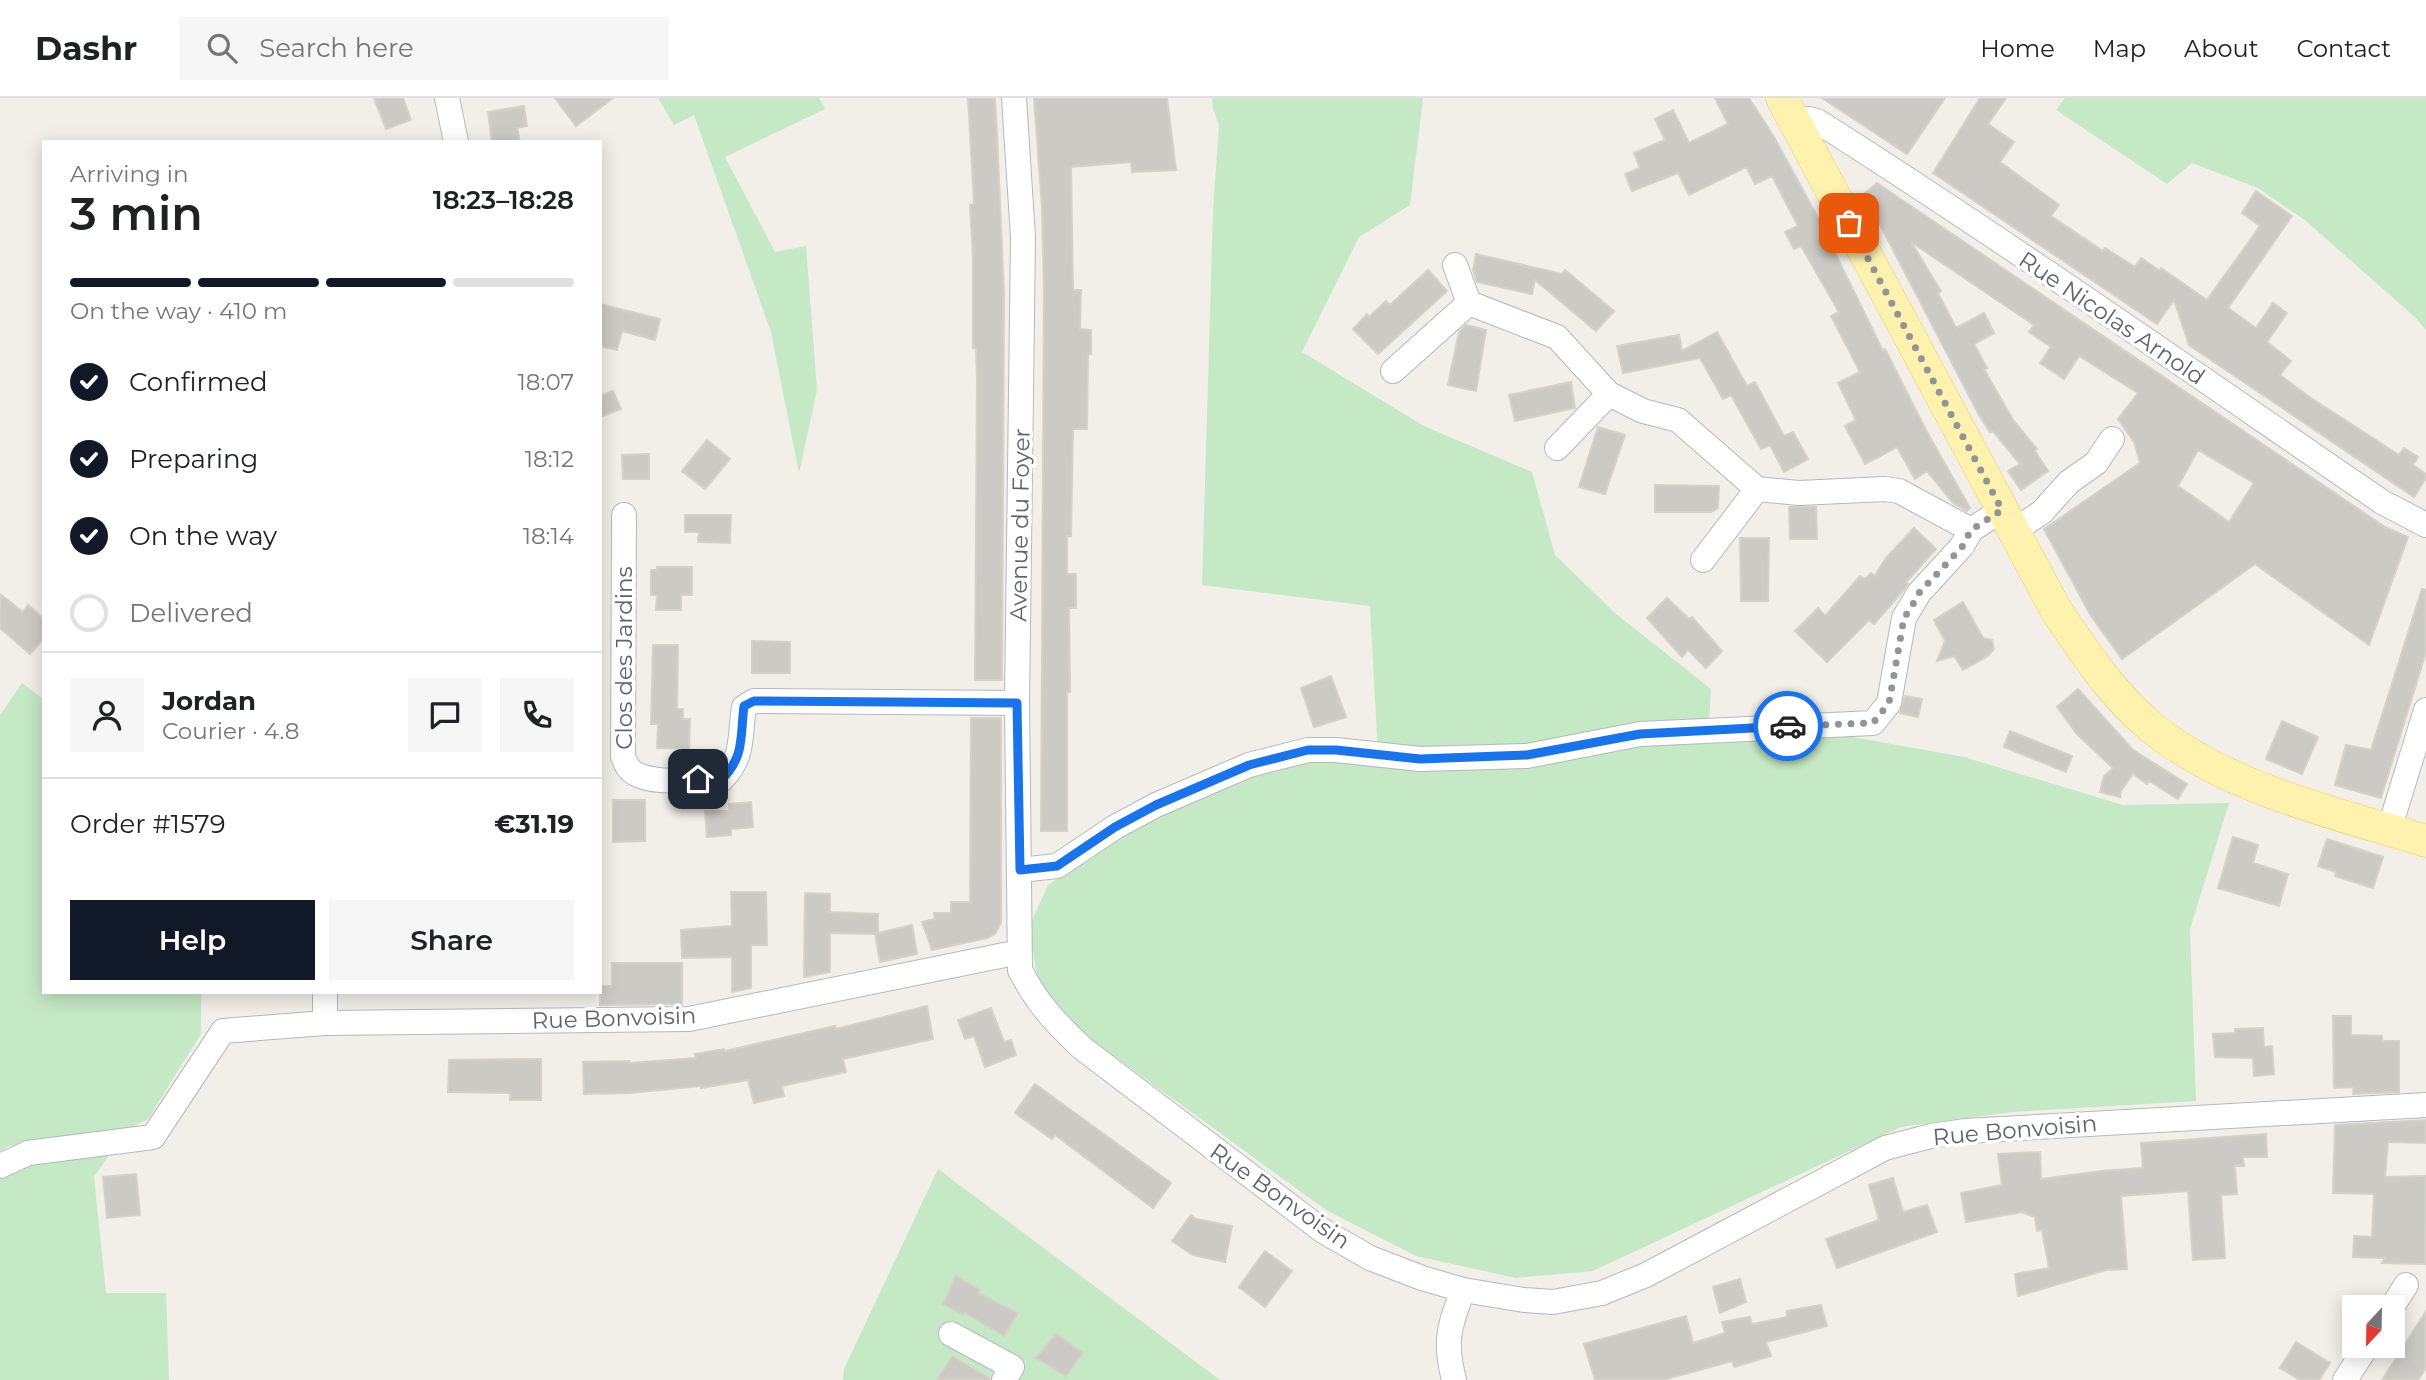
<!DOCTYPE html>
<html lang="en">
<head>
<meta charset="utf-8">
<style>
  body { margin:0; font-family:Montserrat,sans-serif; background:#f6f6f6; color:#202124; height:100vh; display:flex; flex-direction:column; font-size:26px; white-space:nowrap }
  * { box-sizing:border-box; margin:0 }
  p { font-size:23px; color:#757577 }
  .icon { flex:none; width:38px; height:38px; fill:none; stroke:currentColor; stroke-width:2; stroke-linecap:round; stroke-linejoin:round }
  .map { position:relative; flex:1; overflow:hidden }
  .sheet { position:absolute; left:42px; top:42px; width:560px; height:854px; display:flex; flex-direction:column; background:#fff; border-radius:0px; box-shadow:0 4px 18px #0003 }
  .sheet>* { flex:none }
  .needle { width:46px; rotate:202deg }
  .buttons { position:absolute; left:2342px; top:1197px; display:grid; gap:14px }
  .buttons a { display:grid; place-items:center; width:63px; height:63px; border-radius:0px; background:#fff; box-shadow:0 4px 18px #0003; font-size:35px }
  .pin { position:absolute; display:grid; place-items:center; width:60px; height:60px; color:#fff; margin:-30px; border-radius:14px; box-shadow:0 4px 10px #0006 }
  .courier { position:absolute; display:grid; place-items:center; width:70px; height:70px; margin:-35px; border:5px solid #1a73e8; border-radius:50%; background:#fff; color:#222; box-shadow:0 2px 9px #0007 }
  .overview em { font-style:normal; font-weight:600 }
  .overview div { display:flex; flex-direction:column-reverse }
  .overview { display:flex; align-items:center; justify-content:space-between; height:119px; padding:0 28px }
  h1 { font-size:46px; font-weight:600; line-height:52px }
  .bar { display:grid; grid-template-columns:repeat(4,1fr); gap:10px 7px; align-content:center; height:84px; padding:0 28px }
  .bar i { height:9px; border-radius:5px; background:#e0e0e0 }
  .bar .selected { background:#111827 }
  .bar p { grid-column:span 4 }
  .line { display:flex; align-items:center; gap:18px; padding:0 28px; border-top:2px solid #e0e0e0 }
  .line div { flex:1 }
  .round { display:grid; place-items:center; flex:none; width:74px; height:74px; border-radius:0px; background:#f6f6f6 }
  ol { padding:0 28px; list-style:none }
  li { display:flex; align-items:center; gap:21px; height:77px }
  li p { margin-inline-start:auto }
  li .icon { padding:7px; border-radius:50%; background:#111827; color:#fff; stroke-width:4 }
  li:last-child { color:#757577 }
  li i { width:38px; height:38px; border:4px solid #e0e0e0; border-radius:50% }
  .action { display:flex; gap:14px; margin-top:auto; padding:14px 28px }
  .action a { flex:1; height:80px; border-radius:0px; background:#111827; color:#fff; font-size:28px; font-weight:600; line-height:80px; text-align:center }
  .action a+a { background:#f6f6f6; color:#202124 }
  header { display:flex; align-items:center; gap:42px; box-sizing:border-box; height:98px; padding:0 35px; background:#fff; border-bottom:2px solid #e0e0e0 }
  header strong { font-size:33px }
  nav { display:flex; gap:38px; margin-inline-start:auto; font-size:24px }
  .search { width:490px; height:63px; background:#f6f6f6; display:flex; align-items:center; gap:18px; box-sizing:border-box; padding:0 24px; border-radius:0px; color:#757577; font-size:26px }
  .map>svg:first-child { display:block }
</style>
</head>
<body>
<header>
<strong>Dashr</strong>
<div class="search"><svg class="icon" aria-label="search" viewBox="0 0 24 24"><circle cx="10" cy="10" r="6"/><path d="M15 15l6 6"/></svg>Search here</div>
<nav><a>Home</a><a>Map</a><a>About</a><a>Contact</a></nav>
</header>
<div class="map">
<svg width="2426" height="1282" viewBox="0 0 2426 1282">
  <rect width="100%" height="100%" fill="#f1efe8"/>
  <g fill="#c5e8c5">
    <polygon points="658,0 819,0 825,11 725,59 775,154 806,148 817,292 799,375 771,234 694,17 674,27"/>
    <polygon points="1212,0 1423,0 1410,107 1359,139 1302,254 1424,328 1532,374 1555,457 1616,516 1711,591 1708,638 1813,632 1964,659 2123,707 2229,705 2190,831 2196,1003 2013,1014 1901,1029 1593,1173 1516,1180 1416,1158 1326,1112 1070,926 1037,878 1029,829 1048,787 1089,761 1169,705 1278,666 1378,656 1370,508 1202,487 1213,114 1219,27 1213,11"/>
    <polygon points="2065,0 2426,0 2426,232 2416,220 2306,123 2258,90 2192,65 2167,86 2056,12"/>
    <polygon points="22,585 44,602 44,894 201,894 201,936 148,1021 116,1037 9,1048 0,1053 0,617"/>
    <polygon points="112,1053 94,1079 106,1195 166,1195 169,1282 0,1282 0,1076 20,1065"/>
    <polygon points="938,1071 1220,1282 843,1282 844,1271"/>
  </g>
  <g fill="#cccac5" stroke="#d6d1c6" stroke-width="2" fill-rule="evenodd">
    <polygon points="374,0 403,0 411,22 386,31"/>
    <polygon points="555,0 613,0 576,28"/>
    <polygon points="968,0 995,0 997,36 1004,195 1002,582 975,582 977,278 976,250 973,250 973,160 970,107 974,106"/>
    <polygon points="1034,0 1167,0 1176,72 1132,74 1131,64 1071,69 1073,192 1081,192 1080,231 1091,232 1091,256 1088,256 1087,331 1073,331 1071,438 1067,438 1067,476 1076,476 1076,510 1069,510 1070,594 1067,594 1067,733 1041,733 1044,191 1042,110"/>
    <polygon points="1715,0 1749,0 1774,39 1817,118 1883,253 1885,251 1927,334 1970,410 1967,413 1953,405 1927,373 1915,381 1897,349 1865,366 1845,328 1856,322 1838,285 1860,274 1831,218 1839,214 1801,148 1794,151 1785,134 1798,128 1772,78 1755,86 1746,69 1689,97 1678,75 1632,93 1625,76 1640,70 1634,55 1665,42 1655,21 1673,12 1689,45 1728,26"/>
    <polygon points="1822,0 1945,0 1907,56"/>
    <polygon points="1980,0 2006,0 1988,26 2014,44 2000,64 2059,107 2051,118 2103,153 2105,150 2135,169 2141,160 2160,173 2161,170 2207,202 2260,128 2242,115 2256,93 2292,118 2228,210 2256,230 2273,205 2287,215 2267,244 2291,263 2280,277 2311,300 2399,357 2404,350 2418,359 2413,367 2426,376 2426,380 2414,399 2189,247 2174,202 2157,226 1933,75"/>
    <polygon points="524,8 527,28 517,30 520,44 492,44 488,14"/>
    <path d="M 1877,85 L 2385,429 L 2408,439 L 2369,547 L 2255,466 L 2122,561 L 2091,518 L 2044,431 L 2140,365 L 2134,344 L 2118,321 L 2138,295 L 2079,258 L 2064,281 L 2040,265 L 2051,249 L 2029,234 L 2034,227 L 1911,144 L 1941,193 L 1938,195 L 1956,230 L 1984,215 L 1994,235 L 1974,246 L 1987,270 L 1984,271 L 2013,322 L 2037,351 L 2035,353 L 2048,373 L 2021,392 L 2008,373 L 2020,366 L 1993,333 L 1990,334 L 1979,317 L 1864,96 ZM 2198,352 L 2254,385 L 2229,424 L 2178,388 Z"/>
    <polygon points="1476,156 1562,176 1565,172 1614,213 1596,233 1535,182 1532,196 1477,184 1473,172"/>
    <polygon points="1428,172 1447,193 1378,256 1353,231 1367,216 1369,219 1386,203 1390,207"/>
    <polygon points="600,206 660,221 655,242 622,233 617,252 600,248"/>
    <polygon points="1466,227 1486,232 1476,293 1448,287 1459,234"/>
    <polygon points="1717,234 1747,288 1755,284 1784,338 1793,334 1808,361 1784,374 1770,347 1761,351 1731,297 1723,301 1700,260 1623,275 1617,248 1679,237 1682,253"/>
    <polygon points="1571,284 1575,310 1515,323 1509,297"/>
    <polygon points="613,293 621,311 600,319 600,298"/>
    <polygon points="1598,329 1625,337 1605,396 1579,389"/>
    <polygon points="707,342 730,361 705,391 682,373"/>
    <polygon points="649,356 649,381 623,381 622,357"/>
    <polygon points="1655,387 1719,388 1718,410 1711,414 1655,414"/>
    <polygon points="1789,409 1816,409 1817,441 1790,441"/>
    <polygon points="685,417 731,417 730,445 698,444 699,434 685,434"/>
    <polygon points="1914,430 1936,451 1906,484 1908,486 1904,492 1874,526 1869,522 1827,564 1795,533 1818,510 1825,518 1860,478 1865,481 1871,475 1875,478 1885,461"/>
    <polygon points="1740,440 1769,440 1768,503 1741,503"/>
    <polygon points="657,469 692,469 692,497 681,497 681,512 656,512 657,497 651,497 651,472 657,472"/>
    <polygon points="2422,491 2426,492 2426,554 2381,700 2335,687 2346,647 2371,652"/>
    <polygon points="0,496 23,514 28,507 44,521 44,540 30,556 0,530"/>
    <polygon points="1667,500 1689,521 1692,519 1722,553 1706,570 1688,552 1682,559 1647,520"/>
    <polygon points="1963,504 1983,540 1992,542 1994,551 1988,558 1963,572 1954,558 1937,563 1945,543 1934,522"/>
    <polygon points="752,543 790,544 790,575 752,575"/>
    <polygon points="653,547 678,547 677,611 683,611 683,621 690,621 689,651 657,650 658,626 651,626"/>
    <polygon points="1331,578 1346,619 1314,629 1301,590"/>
    <polygon points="2078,591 2133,652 2187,686 2178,701 2149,683 2147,686 2133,676 2121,693 2120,699 2100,694 2104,678 2113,670 2077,636 2057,609"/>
    <polygon points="1905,598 1922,601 1918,619 1900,615"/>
    <polygon points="971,620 1001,620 1001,825 995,836 987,840 932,852 922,824 935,821 934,815 951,815 951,804 970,804"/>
    <polygon points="2282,623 2318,639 2302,676 2266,661"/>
    <polygon points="2010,633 2072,658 2066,674 2004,649"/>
    <polygon points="613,702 645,702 645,743 613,744"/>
    <polygon points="751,704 753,729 731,731 731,737 707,739 705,713 729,713 729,706"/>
    <polygon points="2233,739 2258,747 2253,765 2288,776 2279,808 2218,790"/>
    <polygon points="2327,741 2383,759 2373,790 2335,778 2336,774 2318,768"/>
    <polygon points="731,794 766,794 767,847 751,847 751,890 732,894 732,859 682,860 681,832 732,828"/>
    <polygon points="805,795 830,796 830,814 878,816 878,835 912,827 917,856 880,864 875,836 830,835 830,874 804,879"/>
    <polygon points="612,865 682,865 682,906 600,907 600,888 612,888"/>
    <polygon points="927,908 933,941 843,961 846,974 782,988 784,998 754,1005 748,982 701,990 701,988 630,995 584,996 583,964 629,963 629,965 696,960 695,956 724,951 725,953 835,928 836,931"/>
    <polygon points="991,910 1004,944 1011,942 1016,957 985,969 974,938 965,941 958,922"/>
    <polygon points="2333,918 2351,918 2351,937 2382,938 2382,943 2399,943 2399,994 2353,996 2354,989 2334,990"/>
    <polygon points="2263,930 2264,949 2272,948 2274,976 2254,978 2253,960 2215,959 2213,936 2235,935 2235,931"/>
    <polygon points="541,961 541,1002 510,1002 510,995 448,994 449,962"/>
    <polygon points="1035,986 1171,1085 1153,1110 1055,1037 1052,1041 1015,1015"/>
    <polygon points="2426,1022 2426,1045 2388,1044 2385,1079 2426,1078 2425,1166 2382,1165 2385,1160 2353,1159 2354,1138 2372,1139 2374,1096 2333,1095 2335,1027"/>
    <polygon points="2266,1036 2267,1059 2243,1059 2244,1068 2235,1068 2237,1096 2221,1097 2225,1160 2193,1162 2188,1093 2121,1098 2127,1171 2106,1172 2018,1198 2015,1176 2049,1170 2042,1132 2037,1133 2035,1119 2022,1114 1966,1124 1961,1095 2002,1087 1998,1056 2040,1054 2041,1081 2101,1073 2143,1070 2141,1045"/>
    <polygon points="136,1076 140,1117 107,1120 103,1079"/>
    <polygon points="1893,1080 1903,1114 1927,1107 1937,1134 1837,1170 1826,1141 1879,1122 1869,1087"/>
    <polygon points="1191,1117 1196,1121 1232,1128 1225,1164 1193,1157 1172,1143"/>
    <polygon points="1265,1153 1292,1173 1265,1209 1239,1189"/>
    <polygon points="956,1178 980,1192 978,1195 1018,1215 1004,1238 965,1215 964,1217 943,1206"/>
    <polygon points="1740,1181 1746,1204 1720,1215 1713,1189"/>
    <polygon points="1821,1207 1827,1228 1766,1244 1771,1258 1734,1269 1732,1263 1663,1282 1595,1282 1584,1246 1686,1218 1693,1245 1725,1235 1722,1224 1750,1219 1752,1226 1787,1219 1787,1213"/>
    <polygon points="2426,1213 2426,1270 2418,1282 2382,1282"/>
    <polygon points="1056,1236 1083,1255 1066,1278 1036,1260"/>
    <polygon points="2296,1244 2330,1265 2319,1282 2300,1282 2280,1270"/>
    <polygon points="952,1258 989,1280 989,1282 937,1282"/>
  </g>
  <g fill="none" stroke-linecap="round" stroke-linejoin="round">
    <g stroke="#b5b8bc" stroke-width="26">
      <g id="minor">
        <polyline points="447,0 456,44"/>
        <path d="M 1014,0 L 1023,139 L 1017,605 L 1020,872 C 1038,907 1054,923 1082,950 L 1323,1133 L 1370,1160 L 1422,1180 L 1463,1192 L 1524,1202 L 1553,1204 L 1602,1195 L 1646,1177 L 1885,1050 L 1931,1038 L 1966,1033 L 2426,1007"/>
        <path d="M 1796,24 L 1809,21 L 1817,23 C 2009,145 2195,276 2382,404 L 2426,427"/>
        <polyline points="1455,167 1469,205 1557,239 1609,296 1643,313 1678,322 1757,391 1799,395 1885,391 1899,393 1971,432"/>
        <polyline points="1393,273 1469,205"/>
        <polyline points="1557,350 1609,296"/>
        <path d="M 624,417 L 623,659 C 626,666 628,672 636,676 C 656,687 697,681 721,682 C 745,659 739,639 744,609 L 754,603 L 1017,605"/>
        <polyline points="2014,433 2042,414 2069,384 2096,365 2112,341"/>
        <polyline points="1703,462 1757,391"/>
        <polyline points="2389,732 2426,612"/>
        <polyline points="1020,772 1057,768 1115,729 1156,707 1249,667 1308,652 1336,652 1420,661 1527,658 1640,636 1873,625 1889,605 1904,520 1919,495 1962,448 1971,432 2002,412"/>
        <polyline points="325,894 325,925"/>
        <polyline points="0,1068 28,1055 153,1039 223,933 325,925 689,921 1019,854"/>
        <polyline points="2392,1209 2406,1187"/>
        <polyline points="951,1236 1012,1269 1004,1282"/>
        <path d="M 1454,1282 C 1444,1243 1449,1229 1463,1192"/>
        <polyline points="2345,1282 2367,1248"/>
      </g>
    </g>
    <g stroke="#f2c960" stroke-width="33">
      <path id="major" d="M 1782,0 L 2056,512 C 2083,552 2112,597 2150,628 C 2224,690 2335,715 2426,743"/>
    </g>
    <use href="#minor" stroke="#fff" stroke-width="24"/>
    <use href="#major" stroke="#fff2af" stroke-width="32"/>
  </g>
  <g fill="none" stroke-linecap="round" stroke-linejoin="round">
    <polyline stroke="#929495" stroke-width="7" stroke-dasharray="0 12.6" points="1788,628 1873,625 1889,605 1904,520 1912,508 1919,495 1962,449 1971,432 2002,412 1849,125"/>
    <path stroke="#1a73e8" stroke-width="9" d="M 698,681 L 721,682 C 745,659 740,639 744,608 L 754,603 L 1017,605 L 1020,772 L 1057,768 L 1115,729 L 1156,707 L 1249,667 L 1308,652 L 1336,652 L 1420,661 L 1527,657 L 1640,636 L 1788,628"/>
  </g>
  <g text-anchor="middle" stroke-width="7" stroke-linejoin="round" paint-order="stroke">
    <g font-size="23" fill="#5f6368" stroke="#fff">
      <text transform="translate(2112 220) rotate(34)" y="8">Rue Nicolas Arnold</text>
      <text transform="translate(1020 427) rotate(-89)" y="8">Avenue du Foyer</text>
      <text transform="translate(624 560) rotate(-90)" y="8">Clos des Jardins</text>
      <text transform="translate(614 920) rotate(-2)" y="8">Rue Bonvoisin</text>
      <text transform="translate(2015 1032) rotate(-5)" y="8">Rue Bonvoisin</text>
      <text transform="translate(1280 1098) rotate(35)" y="8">Rue Bonvoisin</text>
    </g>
  </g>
</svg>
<div class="buttons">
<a><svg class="needle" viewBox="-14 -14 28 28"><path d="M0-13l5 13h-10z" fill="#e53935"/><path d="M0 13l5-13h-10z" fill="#757577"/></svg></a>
</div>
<div class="pin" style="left:1849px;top:125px;background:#ea580c"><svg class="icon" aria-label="bag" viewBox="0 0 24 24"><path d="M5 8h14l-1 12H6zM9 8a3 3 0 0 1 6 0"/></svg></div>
<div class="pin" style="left:698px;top:681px;background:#1f2937"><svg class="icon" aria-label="home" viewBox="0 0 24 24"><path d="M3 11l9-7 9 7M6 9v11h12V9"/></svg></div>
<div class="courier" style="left:1788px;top:628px"><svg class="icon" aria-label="car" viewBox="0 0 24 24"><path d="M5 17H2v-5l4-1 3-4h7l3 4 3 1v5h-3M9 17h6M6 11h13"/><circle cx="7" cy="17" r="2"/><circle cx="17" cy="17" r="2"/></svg></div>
<section class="sheet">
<div class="overview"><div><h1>3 min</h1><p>Arriving in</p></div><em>18:23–18:28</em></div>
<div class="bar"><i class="selected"></i><i class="selected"></i><i class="selected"></i><i></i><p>On the way · 410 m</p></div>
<ol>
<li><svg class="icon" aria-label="check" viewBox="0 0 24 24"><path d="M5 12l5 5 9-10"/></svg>Confirmed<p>18:07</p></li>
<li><svg class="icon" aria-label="check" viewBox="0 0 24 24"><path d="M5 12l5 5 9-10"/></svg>Preparing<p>18:12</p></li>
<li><svg class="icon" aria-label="check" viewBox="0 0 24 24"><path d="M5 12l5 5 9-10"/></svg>On the way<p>18:14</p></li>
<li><i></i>Delivered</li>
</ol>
<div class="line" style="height:126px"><a class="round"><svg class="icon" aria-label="person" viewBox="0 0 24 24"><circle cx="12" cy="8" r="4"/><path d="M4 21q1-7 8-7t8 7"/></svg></a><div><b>Jordan</b><p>Courier · 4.8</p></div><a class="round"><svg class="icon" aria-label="chat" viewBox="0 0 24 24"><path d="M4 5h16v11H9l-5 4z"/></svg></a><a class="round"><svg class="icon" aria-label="phone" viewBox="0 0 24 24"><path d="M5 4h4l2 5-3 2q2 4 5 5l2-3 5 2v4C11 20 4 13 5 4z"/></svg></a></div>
<div class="line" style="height:91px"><div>Order #1579</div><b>€31.19</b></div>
<div class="action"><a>Help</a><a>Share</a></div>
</section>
</div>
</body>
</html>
